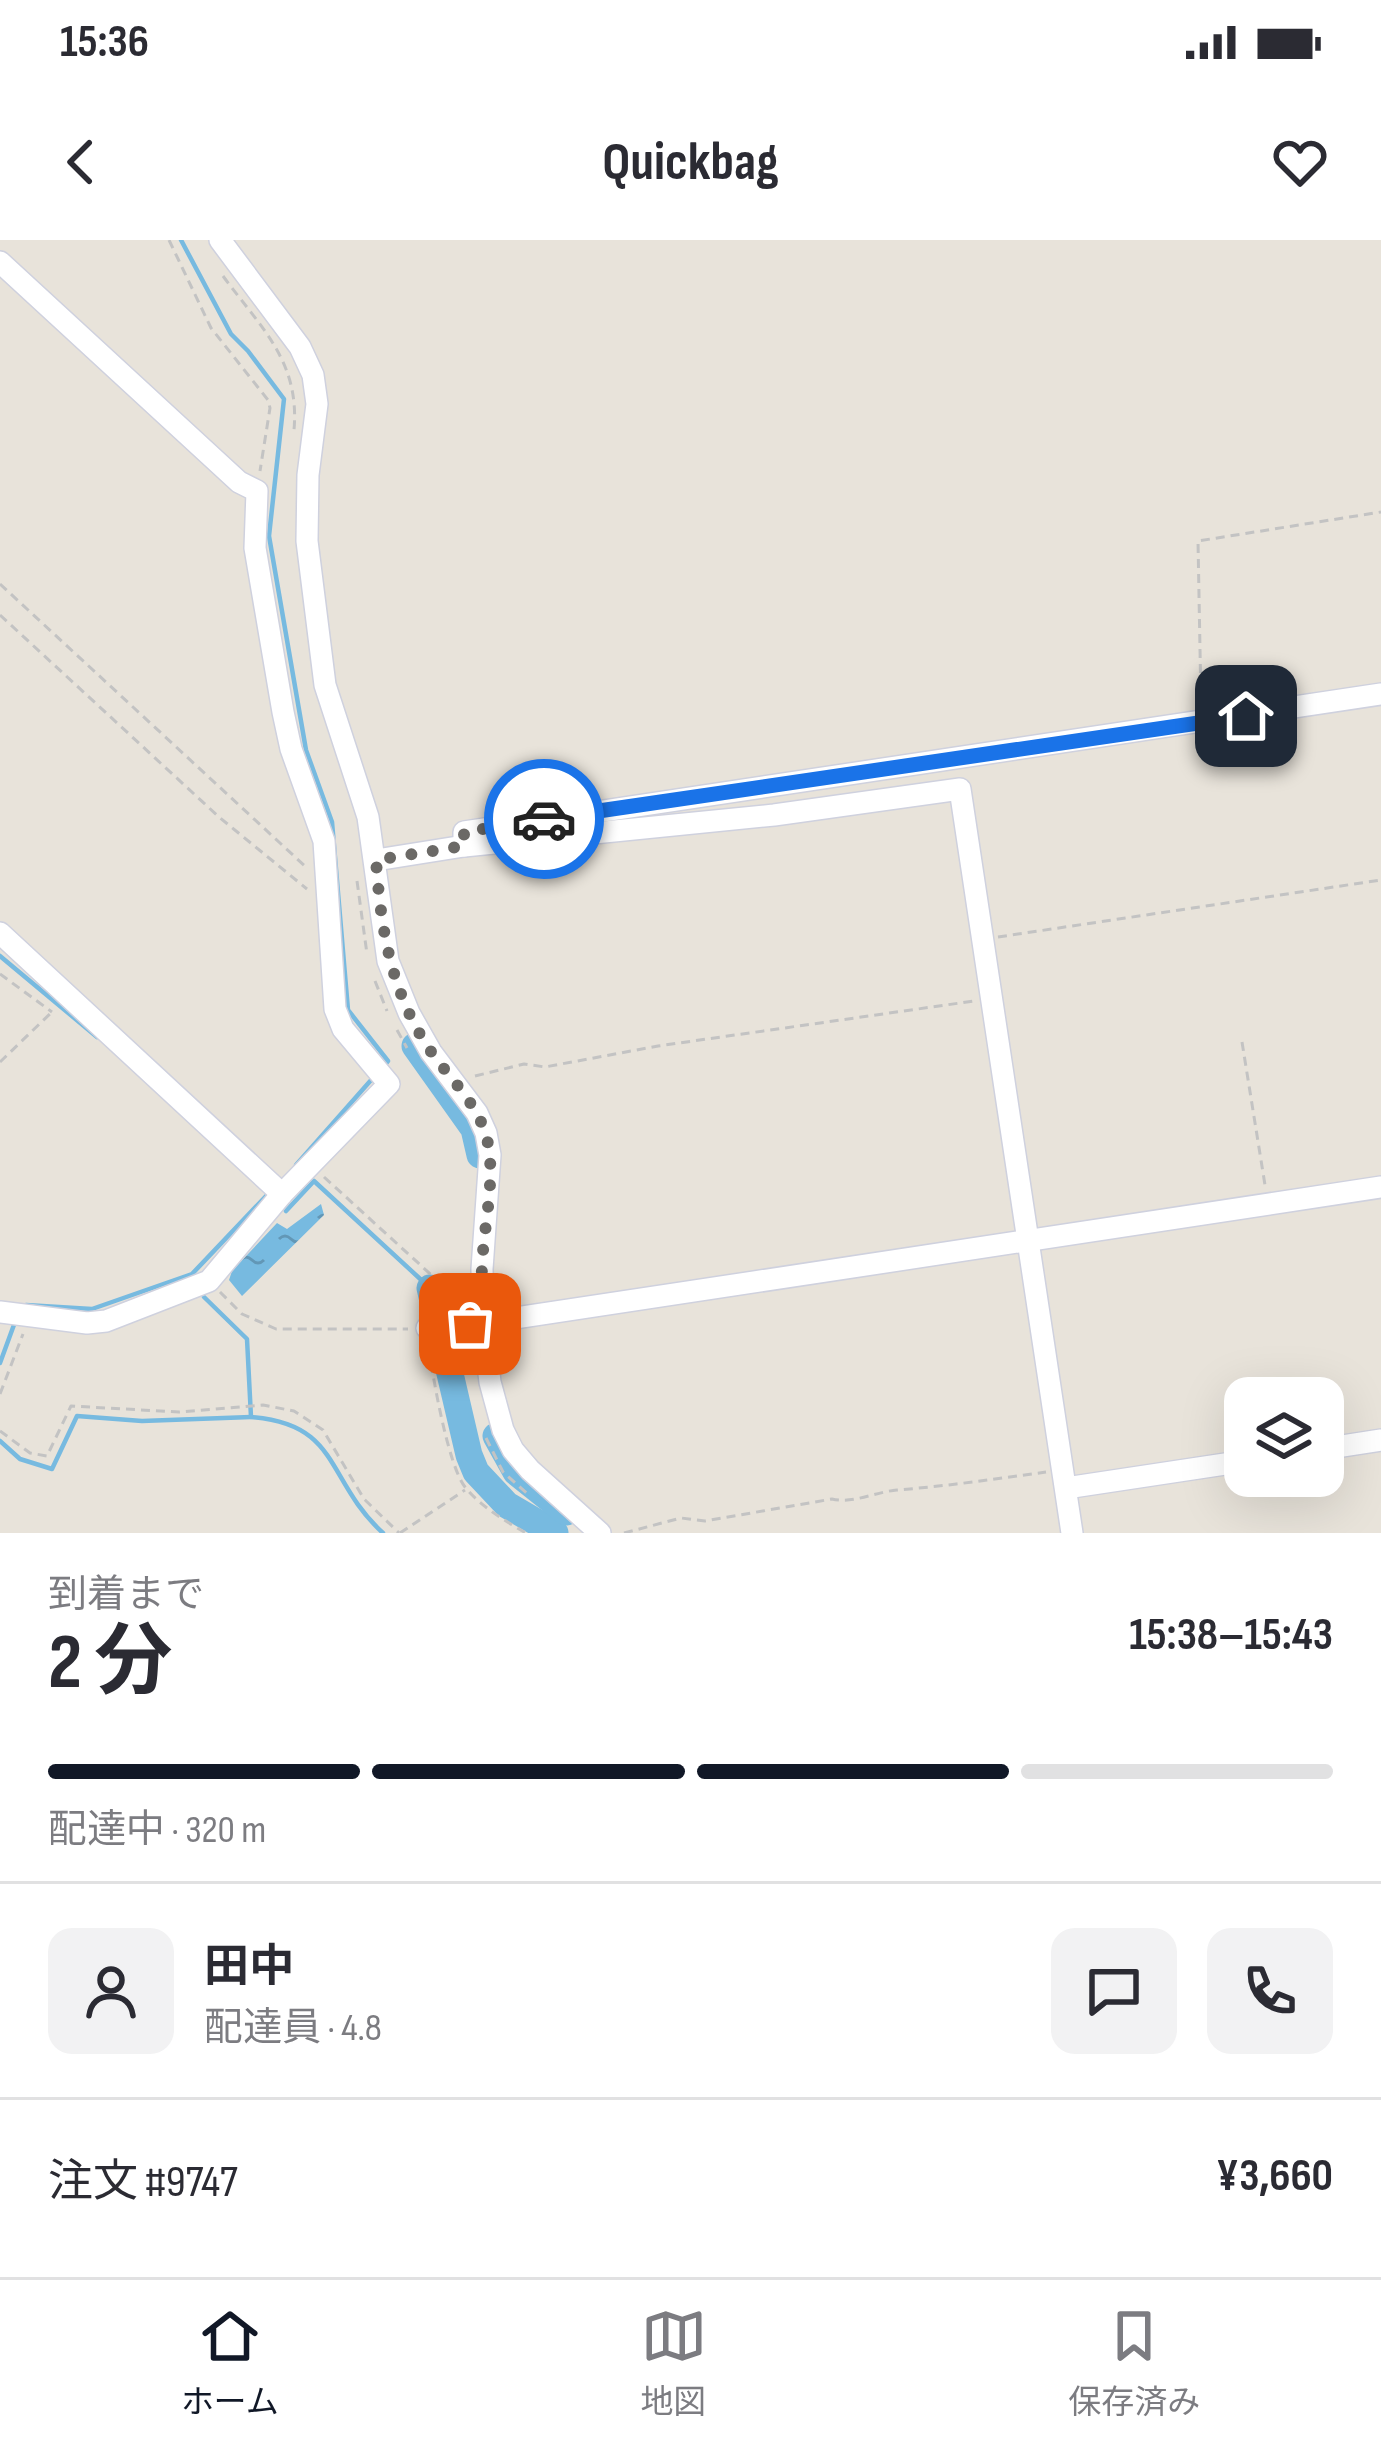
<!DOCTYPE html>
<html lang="ja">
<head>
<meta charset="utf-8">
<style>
  body { margin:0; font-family:"Sofia Sans Condensed","Noto Sans JP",sans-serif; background:#f2f2f3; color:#2b2b33; height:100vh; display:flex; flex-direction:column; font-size:45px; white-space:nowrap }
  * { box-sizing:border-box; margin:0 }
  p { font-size:39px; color:#7c7c81 }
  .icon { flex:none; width:66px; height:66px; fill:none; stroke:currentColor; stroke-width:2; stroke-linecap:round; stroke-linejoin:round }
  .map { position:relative; height:1293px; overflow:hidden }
  .side { display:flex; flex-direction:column; background:#fff; flex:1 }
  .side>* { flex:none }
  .fabs { position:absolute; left:1224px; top:1137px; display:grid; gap:24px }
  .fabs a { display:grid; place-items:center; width:120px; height:120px; border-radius:24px; background:#fff; box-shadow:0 12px 48px #0002; font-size:60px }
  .pin { position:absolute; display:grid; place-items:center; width:102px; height:102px; color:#fff; margin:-51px; border-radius:24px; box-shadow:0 6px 18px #0006 }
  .courier { position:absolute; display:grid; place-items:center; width:120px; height:120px; margin:-60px; border:9px solid #1a73e8; border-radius:50%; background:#fff; color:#222; box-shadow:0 3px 15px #0007 }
  .headline em { font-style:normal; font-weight:700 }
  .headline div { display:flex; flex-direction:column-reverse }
  .headline { display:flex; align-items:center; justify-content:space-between; height:204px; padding:0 48px }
  h1 { font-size:78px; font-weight:700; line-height:90px }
  .bar { display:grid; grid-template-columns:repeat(4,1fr); gap:18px 12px; align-content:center; height:144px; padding:0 48px }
  .bar i { height:15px; border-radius:9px; background:#e1e1e2 }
  .bar .current { background:#111827 }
  .bar p { grid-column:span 4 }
  .line { display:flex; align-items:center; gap:30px; padding:0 48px; border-top:3px solid #e1e1e2 }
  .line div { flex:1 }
  .round { display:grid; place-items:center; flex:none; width:126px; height:126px; border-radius:24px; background:#f2f2f3 }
  .status { display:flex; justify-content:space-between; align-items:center; height:84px; padding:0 60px; background:#fff; direction:ltr }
  .status svg { height:33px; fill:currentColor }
  header { display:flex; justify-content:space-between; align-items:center; height:156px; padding:0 48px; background:#fff; font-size:54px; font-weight:700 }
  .menu { display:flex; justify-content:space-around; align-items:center; height:168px; border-top:3px solid #e1e1e2; background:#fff; font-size:33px; color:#7c7c81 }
  .menu a { display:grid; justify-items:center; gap:6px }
  .menu .current { color:#111827 }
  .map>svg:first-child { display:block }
</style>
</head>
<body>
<div class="status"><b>15:36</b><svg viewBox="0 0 49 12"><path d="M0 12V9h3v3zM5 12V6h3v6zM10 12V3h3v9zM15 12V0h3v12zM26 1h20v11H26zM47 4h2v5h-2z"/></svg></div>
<header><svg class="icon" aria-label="back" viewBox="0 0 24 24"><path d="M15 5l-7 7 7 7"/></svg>Quickbag<svg class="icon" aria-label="heart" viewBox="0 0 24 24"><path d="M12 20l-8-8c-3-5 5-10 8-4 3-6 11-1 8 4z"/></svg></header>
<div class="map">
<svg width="1381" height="1293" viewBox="0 0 1381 1293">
  <defs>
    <pattern id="water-ripples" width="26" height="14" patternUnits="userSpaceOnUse" patternTransform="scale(3)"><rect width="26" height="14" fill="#77bae0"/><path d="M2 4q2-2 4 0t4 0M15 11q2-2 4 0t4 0" fill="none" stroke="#6297b6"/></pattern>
  </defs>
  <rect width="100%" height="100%" fill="#e8e3da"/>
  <polygon fill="url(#water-ripples)" points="321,964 324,975 242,1056 229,1040 232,1031 277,983 287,989"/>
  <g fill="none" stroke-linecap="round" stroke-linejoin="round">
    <g stroke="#77bae0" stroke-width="4.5">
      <polyline points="181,0 231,94 248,111 284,159 269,296 306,510 332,582 348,770 388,821 384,826"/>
      <polyline points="0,716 97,797"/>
      <polyline points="296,925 372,839"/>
      <polyline points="286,971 314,941 430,1048"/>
      <path d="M 204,1057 L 247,1099 L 251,1177 C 341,1184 325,1240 383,1293"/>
      <polyline points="26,1065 92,1069 192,1034 268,954"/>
      <polyline points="0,1123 15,1082"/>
      <polyline points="0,1201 20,1219 52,1229 77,1176 142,1181 251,1177"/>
    </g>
    <g stroke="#77bae0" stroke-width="27">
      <polyline points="415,806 474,889 480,915"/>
      <polyline points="430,1048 469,1215 476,1232 507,1265 555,1293"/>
      <polyline points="496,1196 516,1232 566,1272"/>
    </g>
    <g stroke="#cfd1de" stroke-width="24">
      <g id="minor">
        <polyline points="220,0 300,107 313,135 317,164 308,235 307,301 325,445 368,577 388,721 409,773 431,812 477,873 486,893 490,915 482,1029 483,1083 490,1142 503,1190 513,1210 530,1230 600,1293"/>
        <polyline points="0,22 239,242 257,251 255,308 283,472 291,509 324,601 335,769 343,789 389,844 282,954 209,1041 106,1081 87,1083 0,1072"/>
        <polyline points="464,606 464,592 1381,454"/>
        <polyline points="376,620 464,606 774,575 960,549 1072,1293"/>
        <polyline points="0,693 282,954"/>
        <polyline points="427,1088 483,1083 1381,947"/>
        <polyline points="1323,1209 1381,1200"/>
        <polyline points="1066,1248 1245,1221"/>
      </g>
    </g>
    <g stroke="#c3c3c3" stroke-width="3" stroke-dasharray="9 6" stroke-linecap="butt">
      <polyline points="169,0 211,88 268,160 270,168 260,231"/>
      <path d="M 223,36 C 261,88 300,121 294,190"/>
      <polyline points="0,344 307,628"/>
      <polyline points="0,375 219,577 307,649"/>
      <polyline points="1201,463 1198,301 1381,272"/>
      <polyline points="357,641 367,714"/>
      <polyline points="998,697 1381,640"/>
      <polyline points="0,734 52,772"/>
      <polyline points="375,741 387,771"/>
      <polyline points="397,790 407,808"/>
      <polyline points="1242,802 1265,945"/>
      <polyline points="0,822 54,770"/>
      <polyline points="475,836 524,824 545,827 658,806 974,761"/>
      <polyline points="324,937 439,1042 447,1067"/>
      <polyline points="220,1052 242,1074 276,1089 408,1089"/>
      <path d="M 429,1109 C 433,1138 448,1225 465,1247 C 480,1266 505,1281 526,1293"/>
      <polyline points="0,1154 23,1094"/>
      <polyline points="0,1191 30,1213 47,1216 71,1166 179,1172 263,1165 294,1171 323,1190 364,1259 399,1293"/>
      <polyline points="486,1198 503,1232 530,1256"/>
      <polyline points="400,1293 465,1250"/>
      <path d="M 624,1293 L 681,1278 L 705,1281 L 832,1259 C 853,1264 875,1252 897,1250 C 947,1246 996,1239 1046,1232"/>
    </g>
    <use href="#minor" stroke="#fff" stroke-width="21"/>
  </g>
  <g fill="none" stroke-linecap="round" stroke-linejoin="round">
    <path stroke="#6b6966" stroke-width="12" stroke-dasharray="0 21.6" d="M 470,1084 L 483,1083 C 482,1065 481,1046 482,1028 C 483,985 499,930 484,889 C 473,860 450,838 432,813 C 391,754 381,690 376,620 L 464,606 L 464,592 L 544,579"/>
    <polyline stroke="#1a73e8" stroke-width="15" points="544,579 1246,476"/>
  </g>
</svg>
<div class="fabs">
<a><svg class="icon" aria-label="layers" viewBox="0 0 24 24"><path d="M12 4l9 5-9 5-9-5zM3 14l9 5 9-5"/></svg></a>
</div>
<div class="pin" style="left:470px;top:1084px;background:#ea580c"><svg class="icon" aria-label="bag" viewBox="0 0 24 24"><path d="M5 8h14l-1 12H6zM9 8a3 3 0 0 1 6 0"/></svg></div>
<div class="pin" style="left:1246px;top:476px;background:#1f2937"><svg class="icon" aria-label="home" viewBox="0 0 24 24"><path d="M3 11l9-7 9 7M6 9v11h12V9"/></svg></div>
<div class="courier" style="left:544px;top:579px"><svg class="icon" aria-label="car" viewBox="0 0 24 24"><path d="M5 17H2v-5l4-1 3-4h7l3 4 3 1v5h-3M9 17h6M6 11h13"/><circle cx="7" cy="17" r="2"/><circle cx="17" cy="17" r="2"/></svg></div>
</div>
<section class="side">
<div class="headline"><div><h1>2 分</h1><p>到着まで</p></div><em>15:38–15:43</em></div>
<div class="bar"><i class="current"></i><i class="current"></i><i class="current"></i><i></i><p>配達中 · 320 m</p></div>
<div class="line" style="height:216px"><a class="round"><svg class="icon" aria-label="person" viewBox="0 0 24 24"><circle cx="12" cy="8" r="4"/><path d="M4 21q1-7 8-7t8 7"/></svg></a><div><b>田中</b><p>配達員 · 4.8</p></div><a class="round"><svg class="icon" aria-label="chat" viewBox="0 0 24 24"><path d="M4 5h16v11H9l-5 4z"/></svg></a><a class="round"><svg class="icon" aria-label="phone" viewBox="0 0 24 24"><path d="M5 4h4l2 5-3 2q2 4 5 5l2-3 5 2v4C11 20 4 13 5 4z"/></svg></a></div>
<div class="line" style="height:156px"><div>注文 #9747</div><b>¥3,660</b></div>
</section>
<nav class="menu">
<a class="current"><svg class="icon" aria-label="home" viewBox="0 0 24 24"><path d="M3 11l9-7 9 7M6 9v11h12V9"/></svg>ホーム</a>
<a><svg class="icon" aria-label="map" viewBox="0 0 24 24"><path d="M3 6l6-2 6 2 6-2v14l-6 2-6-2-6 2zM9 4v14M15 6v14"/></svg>地図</a>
<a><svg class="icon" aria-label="saved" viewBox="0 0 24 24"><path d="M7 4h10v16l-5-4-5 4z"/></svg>保存済み</a>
</nav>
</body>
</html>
